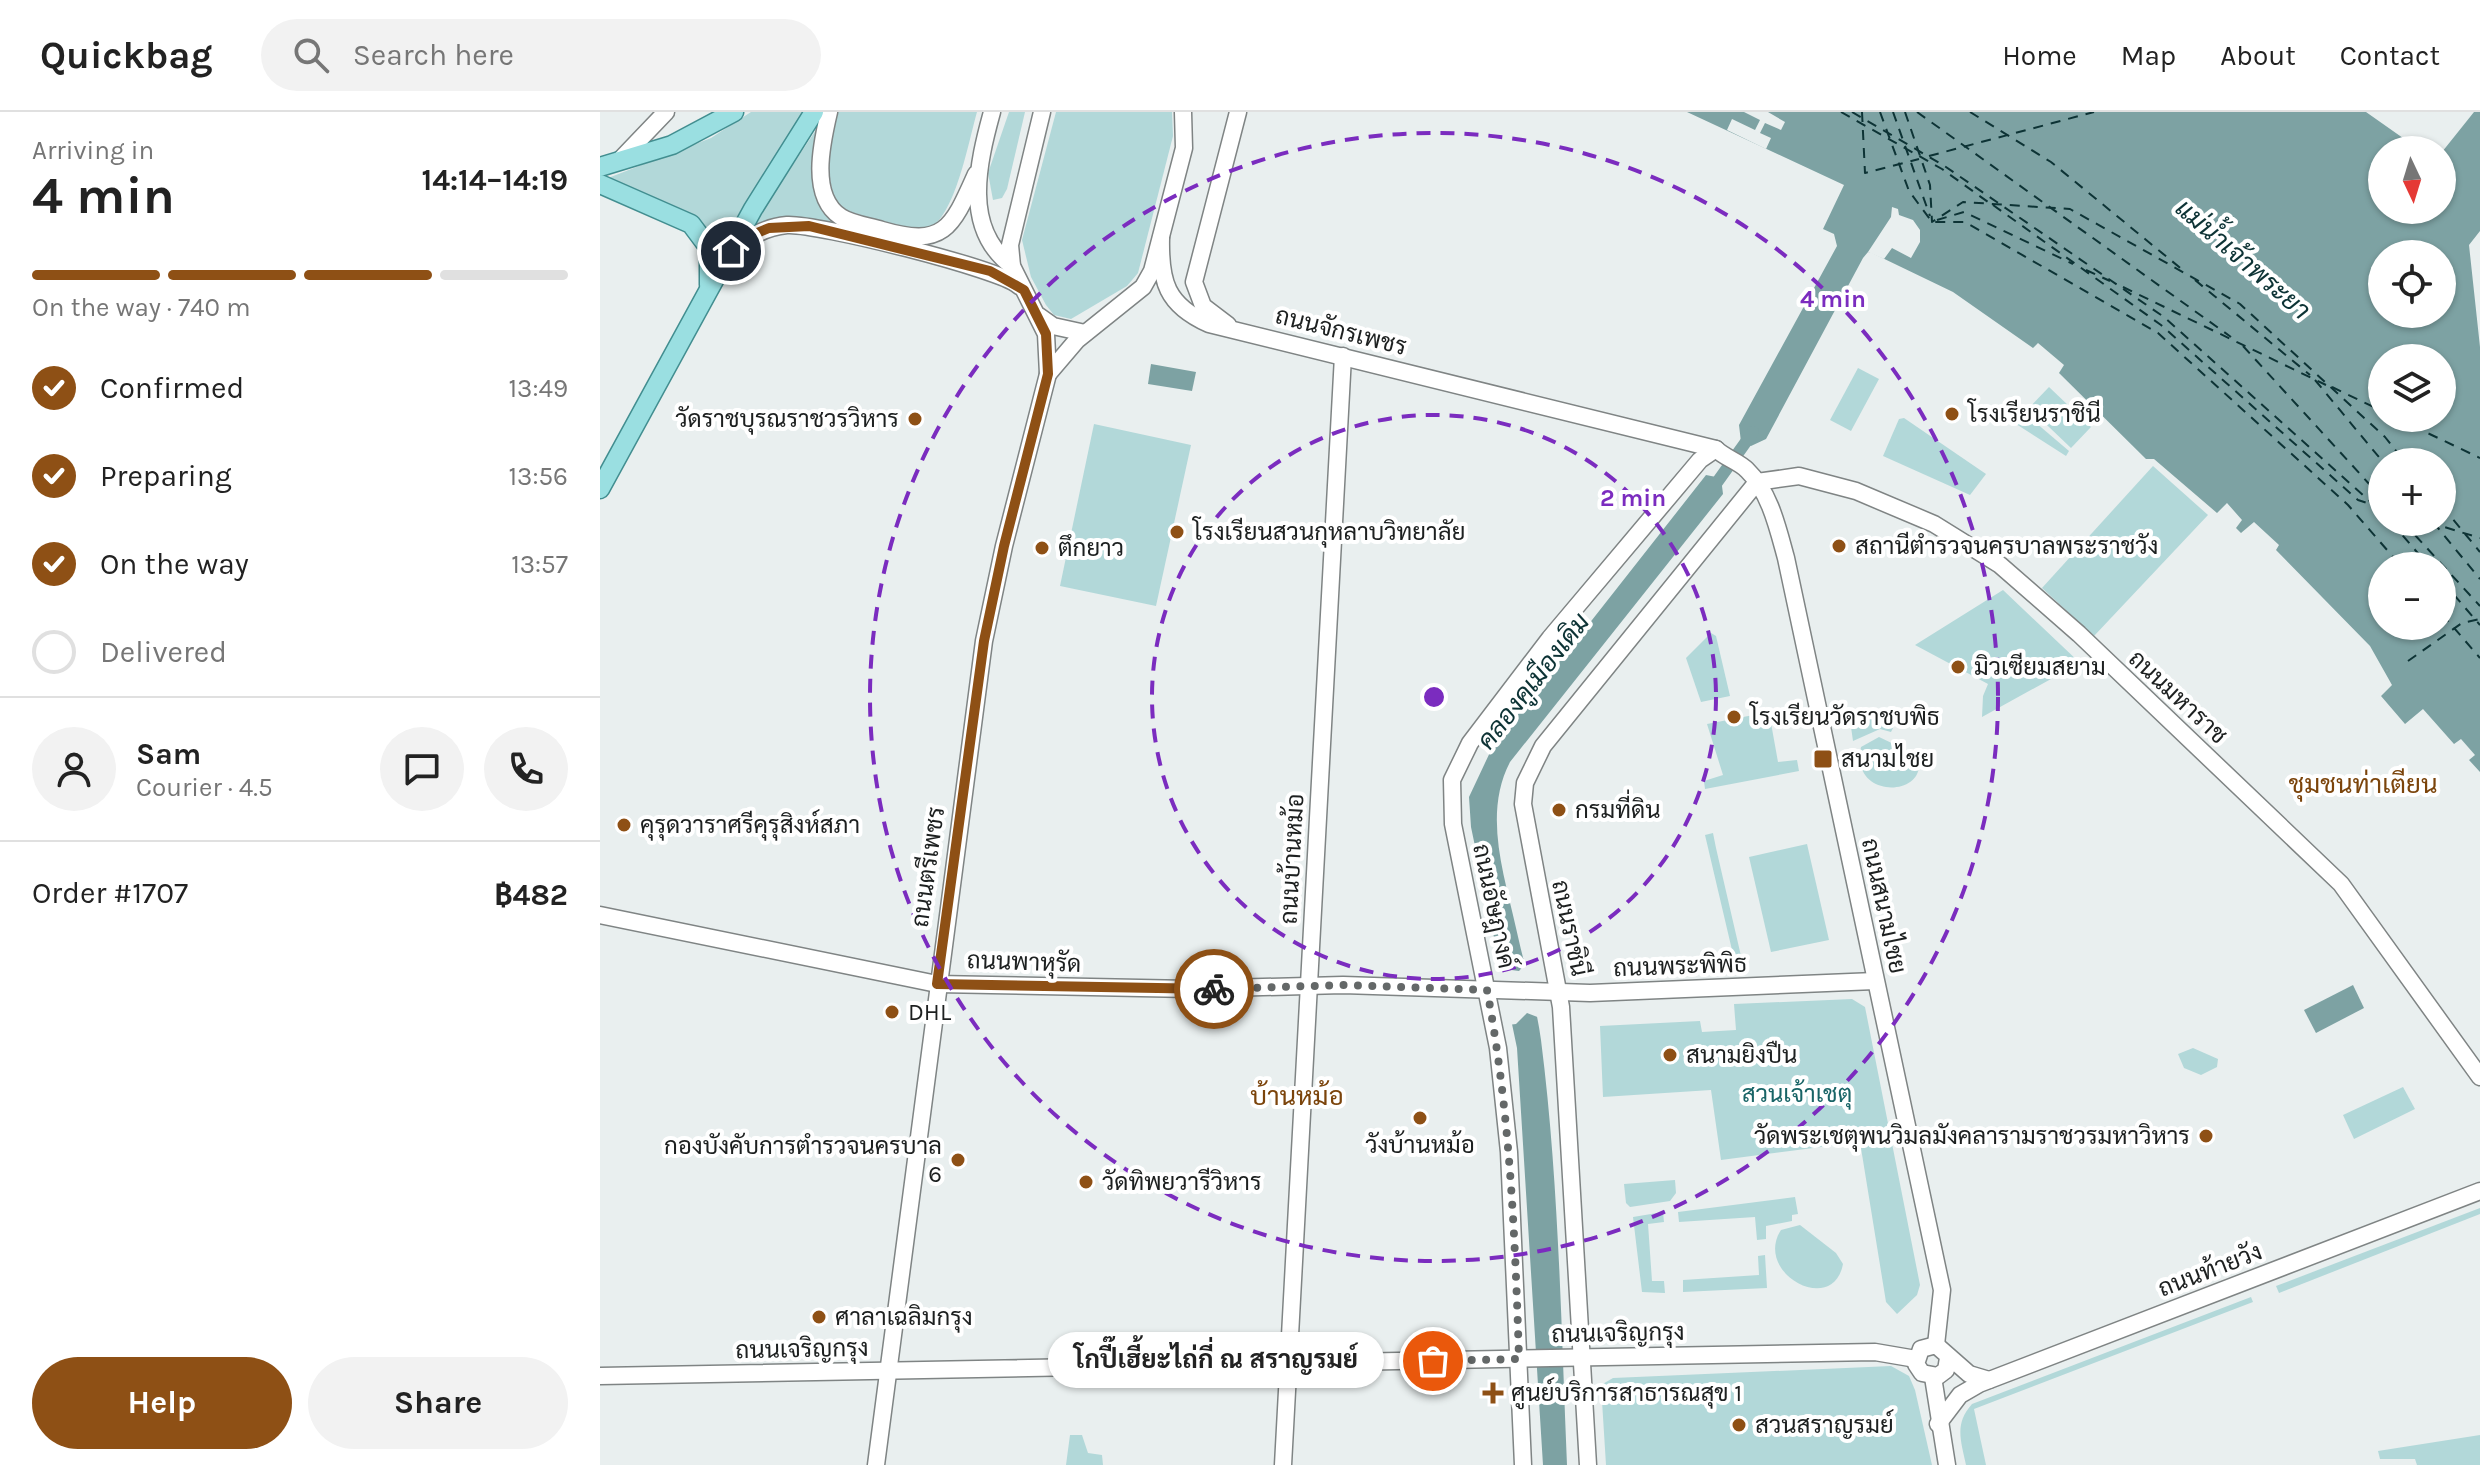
<!DOCTYPE html>
<html lang="en">
<head>
<meta charset="utf-8">
<style>
  body { margin:0; font-family:Karla,Sarabun,sans-serif; background:#f2f2f2; color:#222; height:100vh; display:flex; flex-direction:column; font-size:30px; white-space:nowrap }
  * { box-sizing:border-box; margin:0 }
  p { font-size:26px; color:#767676 }
  .icon { flex:none; width:44px; height:44px; fill:none; stroke:currentColor; stroke-width:2; stroke-linecap:round; stroke-linejoin:round }
  .map { position:relative; flex:1; overflow:hidden }
  .sheet { display:flex; flex-direction:column; background:#fff; width:600px }
  .sheet>* { flex:none }
  .needle { width:52px; rotate:176deg }
  .controls { position:absolute; left:1768px; top:24px; display:grid; gap:16px }
  .controls a { display:grid; place-items:center; width:88px; height:88px; border-radius:50%; background:#fff; box-shadow:0 2px 6px #0004; font-size:40px }
  .pin { position:absolute; display:grid; place-items:center; width:68px; height:68px; color:#fff; margin:-34px; border:4px solid #fff; border-radius:50%; box-shadow:0 2px 8px #0007 }
  .courier { position:absolute; display:grid; place-items:center; width:80px; height:80px; margin:-40px; border:6px solid #8e5015; border-radius:50%; background:#fff; color:#222; box-shadow:0 2px 10px #0007 }
  .bubble { position:absolute; height:56px; border-radius:28px; background:#fff; box-shadow:0 2px 6px #0004; font-size:26px; font-weight:700; line-height:56px; text-align:center }
  .head em { font-style:normal; font-weight:700 }
  .head div { display:flex; flex-direction:column-reverse }
  .head { display:flex; align-items:center; justify-content:space-between; height:136px; padding:0 32px }
  h1 { font-size:52px; font-weight:700; line-height:60px }
  .bar { display:grid; grid-template-columns:repeat(4,1fr); gap:12px 8px; align-content:center; height:96px; padding:0 32px }
  .bar i { height:10px; border-radius:6px; background:#e0e0e0 }
  .bar .active { background:#8e5015 }
  .bar p { grid-column:span 4 }
  .line { display:flex; align-items:center; gap:20px; padding:0 32px; border-top:2px solid #e0e0e0 }
  .line div { flex:1 }
  .round { display:grid; place-items:center; flex:none; width:84px; height:84px; border-radius:42px; background:#f2f2f2 }
  ol { padding:0 32px; list-style:none }
  li { display:flex; align-items:center; gap:24px; height:88px }
  li p { margin-inline-start:auto }
  li .icon { padding:8px; border-radius:50%; background:#8e5015; color:#fff; stroke-width:4 }
  li:last-child { color:#767676 }
  li i { width:44px; height:44px; border:4px solid #e0e0e0; border-radius:50% }
  .primary-button { display:flex; gap:16px; margin-top:auto; padding:16px 32px }
  .primary-button a { flex:1; height:92px; border-radius:48px; background:#8e5015; color:#fff; font-size:32px; font-weight:700; line-height:92px; text-align:center }
  .primary-button a+a { background:#f2f2f2; color:#222 }
  header { display:flex; align-items:center; gap:48px; box-sizing:border-box; height:112px; padding:0 40px; background:#fff; border-bottom:2px solid #e0e0e0 }
  header strong { font-size:38px }
  nav { display:flex; gap:44px; margin-inline-start:auto; font-size:28px }
  .search { width:560px; height:72px; background:#f2f2f2; display:flex; align-items:center; gap:20px; box-sizing:border-box; padding:0 28px; border-radius:44px; color:#767676; font-size:30px }
  main { display:flex; flex:1; min-height:0 }
  .map>svg:first-child { display:block }
</style>
</head>
<body>
<header>
<strong>Quickbag</strong>
<div class="search"><svg class="icon" aria-label="search" viewBox="0 0 24 24"><circle cx="10" cy="10" r="6"/><path d="M15 15l6 6"/></svg>Search here</div>
<nav><a>Home</a><a>Map</a><a>About</a><a>Contact</a></nav>
</header>
<main>
<section class="sheet">
<div class="head"><div><h1>4 min</h1><p>Arriving in</p></div><em>14:14–14:19</em></div>
<div class="bar"><i class="active"></i><i class="active"></i><i class="active"></i><i></i><p>On the way · 740 m</p></div>
<ol>
<li><svg class="icon" aria-label="check" viewBox="0 0 24 24"><path d="M5 12l5 5 9-10"/></svg>Confirmed<p>13:49</p></li>
<li><svg class="icon" aria-label="check" viewBox="0 0 24 24"><path d="M5 12l5 5 9-10"/></svg>Preparing<p>13:56</p></li>
<li><svg class="icon" aria-label="check" viewBox="0 0 24 24"><path d="M5 12l5 5 9-10"/></svg>On the way<p>13:57</p></li>
<li><i></i>Delivered</li>
</ol>
<div class="line" style="height:144px"><a class="round"><svg class="icon" aria-label="person" viewBox="0 0 24 24"><circle cx="12" cy="8" r="4"/><path d="M4 21q1-7 8-7t8 7"/></svg></a><div><b>Sam</b><p>Courier · 4.5</p></div><a class="round"><svg class="icon" aria-label="chat" viewBox="0 0 24 24"><path d="M4 5h16v11H9l-5 4z"/></svg></a><a class="round"><svg class="icon" aria-label="phone" viewBox="0 0 24 24"><path d="M5 4h4l2 5-3 2q2 4 5 5l2-3 5 2v4C11 20 4 13 5 4z"/></svg></a></div>
<div class="line" style="height:104px"><div>Order #1707</div><b>฿482</b></div>
<div class="primary-button"><a>Help</a><a>Share</a></div>
</section>
<div class="map">
<svg width="1880" height="1353" viewBox="0 0 1880 1353">
  <rect width="100%" height="100%" fill="#e9efef"/>
  <g fill="#b2d8d9">
    <polygon points="151,0 204,0 115,139 109,128 3,68 111,26"/>
    <path d="M 237,0 L 377,0 C 369,27 355,108 327,117 C 318,121 301,114 291,111 C 273,106 255,103 238,94 C 225,63 226,32 237,0 Z"/>
    <polygon points="409,0 425,0 407,77 402,86 393,88 388,61"/>
    <polygon points="456,0 572,0 573,24 538,161 527,174 471,207 454,203 446,193 431,165 422,128"/>
    <polygon points="222,9 213,61 242,114 171,109 151,115"/>
    <polygon points="1258,256 1279,267 1251,319 1230,308"/>
    <polygon points="1449,275 1491,315 1471,336 1429,296"/>
    <polygon points="1414,292 1469,339 1466,344 1402,303"/>
    <polygon points="1304,306 1386,362 1370,383 1283,344 1299,307"/>
    <polygon points="494,312 591,333 556,494 460,474"/>
    <polygon points="1553,354 1608,403 1494,524 1442,476"/>
    <polygon points="1403,478 1480,551 1382,605 1383,584 1388,572 1315,533"/>
    <polygon points="1111,521 1116,524 1130,584 1101,590 1086,546"/>
    <polygon points="1252,599 1266,605 1269,600 1295,612 1291,620 1280,617 1253,629 1249,601"/>
    <polygon points="1169,600 1178,650 1197,648 1199,659 1105,677 1104,669 1123,663 1107,612"/>
    <path d="M 1279,625 L 1317,643 C 1333,685 1249,690 1261,635 Z"/>
    <polygon points="1113,721 1116,736 1141,844 1125,845 1124,841 1132,838 1105,723"/>
    <polygon points="1207,732 1229,828 1171,840 1149,745"/>
    <polygon points="1252,887 1265,895 1320,1173 1317,1183 1297,1202 1286,1190 1260,1030 1121,1048 1111,978 1003,985 1000,914 1100,909 1102,920 1136,918 1134,892"/>
    <polygon points="1593,936 1618,947 1617,955 1601,963 1584,956 1578,942"/>
    <polygon points="1803,975 1815,997 1754,1027 1743,1003"/>
    <polygon points="1075,1068 1076,1081 1070,1089 1030,1095 1026,1091 1024,1072"/>
    <polygon points="1195,1085 1198,1102 1192,1103 1192,1109 1166,1114 1166,1127 1157,1128 1155,1105 1079,1110 1078,1100"/>
    <polygon points="1880,1096 1880,1102 1679,1181 1676,1174"/>
    <polygon points="1063,1100 1064,1110 1048,1112 1052,1169 1064,1169 1065,1181 1042,1180 1033,1105"/>
    <path d="M 1200,1113 L 1236,1141 L 1243,1152 C 1233,1205 1153,1161 1181,1118 Z"/>
    <polygon points="1165,1143 1167,1176 1083,1180 1083,1168 1159,1163 1158,1144"/>
    <path d="M 1651,1185 L 1653,1190 L 1374,1297 L 1386,1353 L 1366,1353 C 1361,1329 1354,1312 1372,1292 Z"/>
    <polygon points="1291,1254 1309,1264 1315,1278 1332,1353 1006,1353 1001,1273 1013,1266"/>
    <polygon points="470,1323 482,1323 488,1341 502,1343 503,1353 466,1353"/>
    <polygon points="1880,1323 1880,1353 1817,1353 1815,1347 1780,1347 1778,1339"/>
  </g>
  <g fill="#7da2a3" fill-rule="evenodd">
    <path d="M 1087,0 L 1766,0 L 1820,38 L 1782,38 L 1782,98 L 1842,98 L 1842,40 L 1874,0 L 1880,0 L 1880,119 L 1869,133 L 1880,235 L 1880,660 L 1869,648 L 1875,643 L 1861,627 L 1854,632 L 1823,597 L 1805,612 L 1781,584 L 1792,573 L 1770,534 L 1676,438 L 1679,433 L 1654,410 L 1641,421 L 1636,416 L 1642,408 L 1627,391 L 1617,401 L 1554,347 L 1546,347 L 1459,261 L 1464,253 L 1438,231 L 1433,236 L 1353,180 L 1272,141 L 1268,140 L 1263,146 L 1166,327 L 1151,334 L 1141,330 L 1139,313 L 1237,134 L 1234,122 L 1223,117 L 1244,73 ZM 1782,142 L 1842,142 L 1842,202 L 1782,202 ZM 1782,246 L 1842,246 L 1842,306 L 1782,306 ZM 1782,350 L 1842,350 L 1842,410 L 1782,410 ZM 1782,454 L 1842,454 L 1842,514 L 1782,514 Z"/>
    <polygon points="551,252 596,260 592,279 548,272"/>
    <path d="M 1106,363 L 1121,366 L 1123,382 L 1119,387 L 910,650 C 883,702 904,762 916,816 C 924,853 936,891 941,928 C 959,1069 961,1212 967,1353 L 943,1353 L 917,936 L 871,715 L 869,685 L 893,634 Z"/>
    <polygon points="1753,873 1764,896 1716,921 1704,898"/>
  </g>
  <g fill="#e9efef">
    <polygon points="1144,0 1168,0 1185,10 1181,18 1165,11 1160,21 1171,26 1166,37 1127,18 1132,7 1155,18 1160,8"/>
    <polygon points="1292,95 1298,97 1299,103 1313,108 1320,118 1320,130 1311,146 1292,136 1284,147 1268,140 1291,105"/>
    <polygon points="928,849 940,906 927,901 916,912 908,913 896,856 919,859"/>
  </g>
  <g fill="none" stroke-linecap="round" stroke-linejoin="round">
    <polyline stroke="#7da2a3" stroke-width="12" points="1113,376 1153,320"/>
    <g stroke="#0d3335" stroke-width="2" stroke-dasharray="10 8" stroke-linecap="butt">
      <polyline points="1241,0 1342,57 1388,90"/>
      <polyline points="1252,0 1343,53 1564,205 1782,400"/>
      <polyline points="1262,0 1265,61 1319,47"/>
      <polyline points="1280,0 1309,79 1332,110 1365,110 1558,221 1748,393 1801,454"/>
      <polyline points="1293,0 1330,104"/>
      <polyline points="1305,0 1330,73 1332,110 1363,90 1470,97 1640,192 1785,325 1805,350"/>
      <polyline points="1317,0 1631,225"/>
      <polyline points="1370,0 1451,50 1584,159"/>
      <polyline points="1329,44 1494,0"/>
      <polyline points="1393,93 1561,213 1758,388 1782,396"/>
      <polyline points="1337,108 1364,100 1473,152"/>
      <polyline points="1486,158 1510,169"/>
      <polyline points="1595,168 1710,263"/>
      <polyline points="1523,175 1726,273"/>
      <polyline points="1643,234 1782,386"/>
      <polyline points="1715,268 1783,350"/>
      <polyline points="1732,275 1782,299"/>
      <polyline points="1796,306 1880,346"/>
      <polyline points="1842,394 1880,440"/>
      <polyline points="1791,410 1829,454"/>
      <polyline points="1803,410 1880,494"/>
      <polyline points="1828,410 1880,426"/>
      <polyline points="1833,410 1880,467"/>
      <polyline points="1842,469 1880,513"/>
      <polyline points="1842,502 1880,546"/>
      <polyline points="1808,549 1862,511 1880,507"/>
    </g>
    <g stroke="#7f8484" stroke-width="19">
      <g id="secondary">
        <path d="M 229,0 C 222,30 209,84 241,105 C 252,112 269,114 282,118 C 344,136 352,116 376,62"/>
        <path d="M 392,0 C 378,51 362,117 412,154"/>
        <polyline points="20,48 66,0"/>
        <path d="M 561,126 C 560,169 566,193 609,212 L 1116,337 C 1125,346 1138,349 1147,358 C 1170,380 1178,417 1186,446 L 1342,1178 L 1336,1233"/>
        <path d="M 132,139 C 149,125 165,115 187,113 C 216,111 401,157 419,174"/>
        <polyline points="439,204 453,214 485,221"/>
        <polyline points="628,213 603,194 594,170 638,0"/>
        <polyline points="448,262 477,228 543,175 552,159 584,36 583,0"/>
        <polyline points="1157,370 1199,364 1256,379 1334,412 1400,453 1479,522 1741,772 1880,965"/>
        <polyline points="0,803 337,872 590,877 743,873 990,881 1275,869"/>
        <polyline points="1348,1246 1346,1258 1338,1264 1322,1261 1316,1252 1321,1237 1336,1233 1369,1262 1389,1268"/>
        <polyline points="0,1264 1275,1240 1316,1247"/>
        <polyline points="1333,1265 1347,1353"/>
        <polyline points="1338,1312 1360,1283 1379,1272 1880,1079"/>
        <polyline points="276,1353 384,529 404,434 448,262 446,222 412,154 410,133 442,0"/>
        <polyline points="683,1353 743,244"/>
        <polyline points="923,1353 909,1040 898,936 853,712 852,668 870,631 950,526 1100,348 1116,337"/>
        <polyline points="988,1353 961,895 923,692 925,671 943,634 1157,370"/>
      </g>
    </g>
    <g stroke="#428e90" stroke-width="21">
      <g id="primary">
        <polyline points="0,55 72,33 134,0"/>
        <polyline points="0,72 91,112 109,136 109,173"/>
        <polyline points="0,377 153,97 214,0"/>
      </g>
    </g>
    <use href="#secondary" stroke="#fff" stroke-width="16"/>
    <use href="#primary" stroke="#9adfe1" stroke-width="18"/>
  </g>
  <g fill="none" stroke-linecap="round" stroke-linejoin="round">
    <path stroke="#646868" stroke-width="8" stroke-dasharray="0 14.4" d="M 614,877 L 743,873 L 887,878 C 910,1000 915,1124 919,1247 L 833,1249"/>
    <polyline stroke="#8e5015" stroke-width="10" points="131,139 150,124 169,116 209,114 390,159 424,178 446,222 448,262 404,434 384,529 337,872 614,877"/>
  </g>
  <g fill="none" stroke="#7b2cbf" stroke-width="4" stroke-dasharray="14 10">
    <circle cx="834" cy="585" r="282"/>
    <circle cx="834" cy="585" r="564"/>
  </g>
  <g fill="#8e5015" stroke="#fff" stroke-width="3">
    <circle cx="1352" cy="302" r="8"/>
    <circle cx="315" cy="307" r="8"/>
    <circle cx="577" cy="420" r="8"/>
    <circle cx="1239" cy="434" r="8"/>
    <circle cx="442" cy="436" r="8"/>
    <circle cx="1358" cy="555" r="8"/>
    <circle cx="1134" cy="605" r="8"/>
    <rect x="1213" y="637" width="20" height="20" rx="4"/>
    <circle cx="959" cy="698" r="8"/>
    <circle cx="24" cy="713" r="8"/>
    <circle cx="292" cy="900" r="8"/>
    <circle cx="1070" cy="943" r="8"/>
    <circle cx="820" cy="1006" r="8"/>
    <circle cx="1606" cy="1024" r="8"/>
    <circle cx="358" cy="1048" r="8"/>
    <circle cx="486" cy="1070" r="8"/>
    <circle cx="219" cy="1205" r="8"/>
    <path d="M889 1269h8v8h8v8h-8v8h-8v-8h-8v-8h8z"/>
    <circle cx="1139" cy="1313" r="8"/>
  </g>
  <g text-anchor="middle" stroke-width="8" stroke-linejoin="round" paint-order="stroke">
    <g font-size="24" fill="#1d2020" stroke="#fff">
      <text transform="translate(741 219) rotate(14)" y="8">ถนนจักรเพชร</text>
      <text transform="translate(1578 585) rotate(43)" y="8">ถนนมหาราช</text>
      <text transform="translate(692 747) rotate(-87)" y="8">ถนนบ้านหม้อ</text>
      <text transform="translate(328 755) rotate(-82)" y="8">ถนนตรีเพชร</text>
      <text transform="translate(894 794) rotate(78)" y="8">ถนนอัษฎางค์</text>
      <text transform="translate(1284 794) rotate(78)" y="8">ถนนสนามไชย</text>
      <text transform="translate(970 816) rotate(78)" y="8">ถนนราชินี</text>
      <text transform="translate(424 850) rotate(2)" y="8">ถนนพาหุรัด</text>
      <text transform="translate(1080 854) rotate(-2)" y="8">ถนนพระพิพิธ</text>
      <text transform="translate(1610 1158) rotate(-21)" y="8">ถนนท้ายวัง</text>
      <text transform="translate(1018 1221) rotate(-1)" y="8">ถนนเจริญกรุง</text>
      <text transform="translate(202 1237) rotate(-1)" y="8">ถนนเจริญกรุง</text>
    </g>
    <g font-size="24" fill="#1d2020" stroke="#fff" text-anchor="start">
      <text x="1368" y="310">โรงเรียนราชินี</text>
      <text x="299" y="315" text-anchor="end">วัดราชบุรณราชวรวิหาร</text>
      <text x="593" y="428">โรงเรียนสวนกุหลาบวิทยาลัย</text>
      <text x="1255" y="442">สถานีตำรวจนครบาลพระราชวัง</text>
      <text x="458" y="444">ตึกยาว</text>
      <text x="1374" y="563">มิวเซียมสยาม</text>
      <text x="1150" y="613">โรงเรียนวัดราชบพิธ</text>
      <text x="1241" y="655">สนามไชย</text>
      <text x="975" y="706">กรมที่ดิน</text>
      <text x="40" y="721">คุรุดวาราศรีคุรุสิงห์สภา</text>
      <text x="308" y="908">DHL</text>
      <text x="1086" y="951">สนามยิงปืน</text>
      <text x="1590" y="1032" text-anchor="end">วัดพระเชตุพนวิมลมังคลารามราชวรมหาวิหาร</text>
      <text x="820" y="1041" text-anchor="middle">วังบ้านหม้อ</text>
      <text x="342" y="1042" text-anchor="end">กองบังคับการตำรวจนครบาล<tspan x="342" dy="28">6</tspan></text>
      <text x="502" y="1078">วัดทิพยวารีวิหาร</text>
      <text x="235" y="1213">ศาลาเฉลิมกรุง</text>
      <text x="911" y="1289">ศูนย์บริการสาธารณสุข 1</text>
      <text x="1155" y="1321">สวนสราญรมย์</text>
    </g>
    <g font-size="24" fill="#186466" stroke="#fff">
      <text x="1197" y="990">สวนเจ้าเชตุ</text>
    </g>
    <g font-size="26" font-style="italic" fill="#0d3335" stroke="#fff">
      <text transform="translate(1643 147) rotate(41)" y="9">แม่น้ำเจ้าพระยา</text>
      <text transform="translate(933 569) rotate(-52)" y="9">คลองคูเมืองเดิม</text>
    </g>
    <g font-size="26" fill="#7b440b" stroke="#fff">
      <text x="1763" y="681">ชุมชนท่าเตียน</text>
      <text x="697" y="993">บ้านหม้อ</text>
    </g>
  </g>
  <circle cx="834" cy="585" r="12" fill="#7b2cbf" stroke="#fff" stroke-width="4"/>
  <g font-size="24" text-anchor="middle" font-weight="bold" fill="#7b2cbf" stroke="#fff" stroke-width="8" stroke-linejoin="round" paint-order="stroke">
    <text x="1233" y="195">4 min</text>
    <text x="1033" y="394">2 min</text>
  </g>
</svg>
<div class="controls">
<a><svg class="needle" viewBox="-14 -14 28 28"><path d="M0-13l5 13h-10z" fill="#e53935"/><path d="M0 13l5-13h-10z" fill="#767676"/></svg></a>
<a><svg class="icon" aria-label="locate" viewBox="0 0 24 24"><circle cx="12" cy="12" r="6"/><path d="M12 2v4M12 18v4M2 12h4M18 12h4"/></svg></a>
<a><svg class="icon" aria-label="layers" viewBox="0 0 24 24"><path d="M12 4l9 5-9 5-9-5zM3 14l9 5 9-5"/></svg></a>
<a>+</a>
<a>−</a>
</div>
<div class="pin" style="left:833px;top:1249px;background:#ea580c"><svg class="icon" aria-label="bag" viewBox="0 0 24 24"><path d="M5 8h14l-1 12H6zM9 8a3 3 0 0 1 6 0"/></svg></div>
<div class="pin" style="left:131px;top:139px;background:#1f2937"><svg class="icon" aria-label="home" viewBox="0 0 24 24"><path d="M3 11l9-7 9 7M6 9v11h12V9"/></svg></div>
<div class="courier" style="left:614px;top:877px"><svg class="icon" aria-label="bike" viewBox="0 0 24 24"><circle cx="6" cy="16" r="4"/><circle cx="18" cy="16" r="4"/><path d="M6 16l4-8h5l3 8M10 8l3 8H6M13 5h3"/></svg></div>
<div class="bubble" style="left:448px;top:1220px;width:336px">โกปี๊เฮี้ยะไถ่กี่ ณ สราญรมย์</div>
</div>
</main>
</body>
</html>
